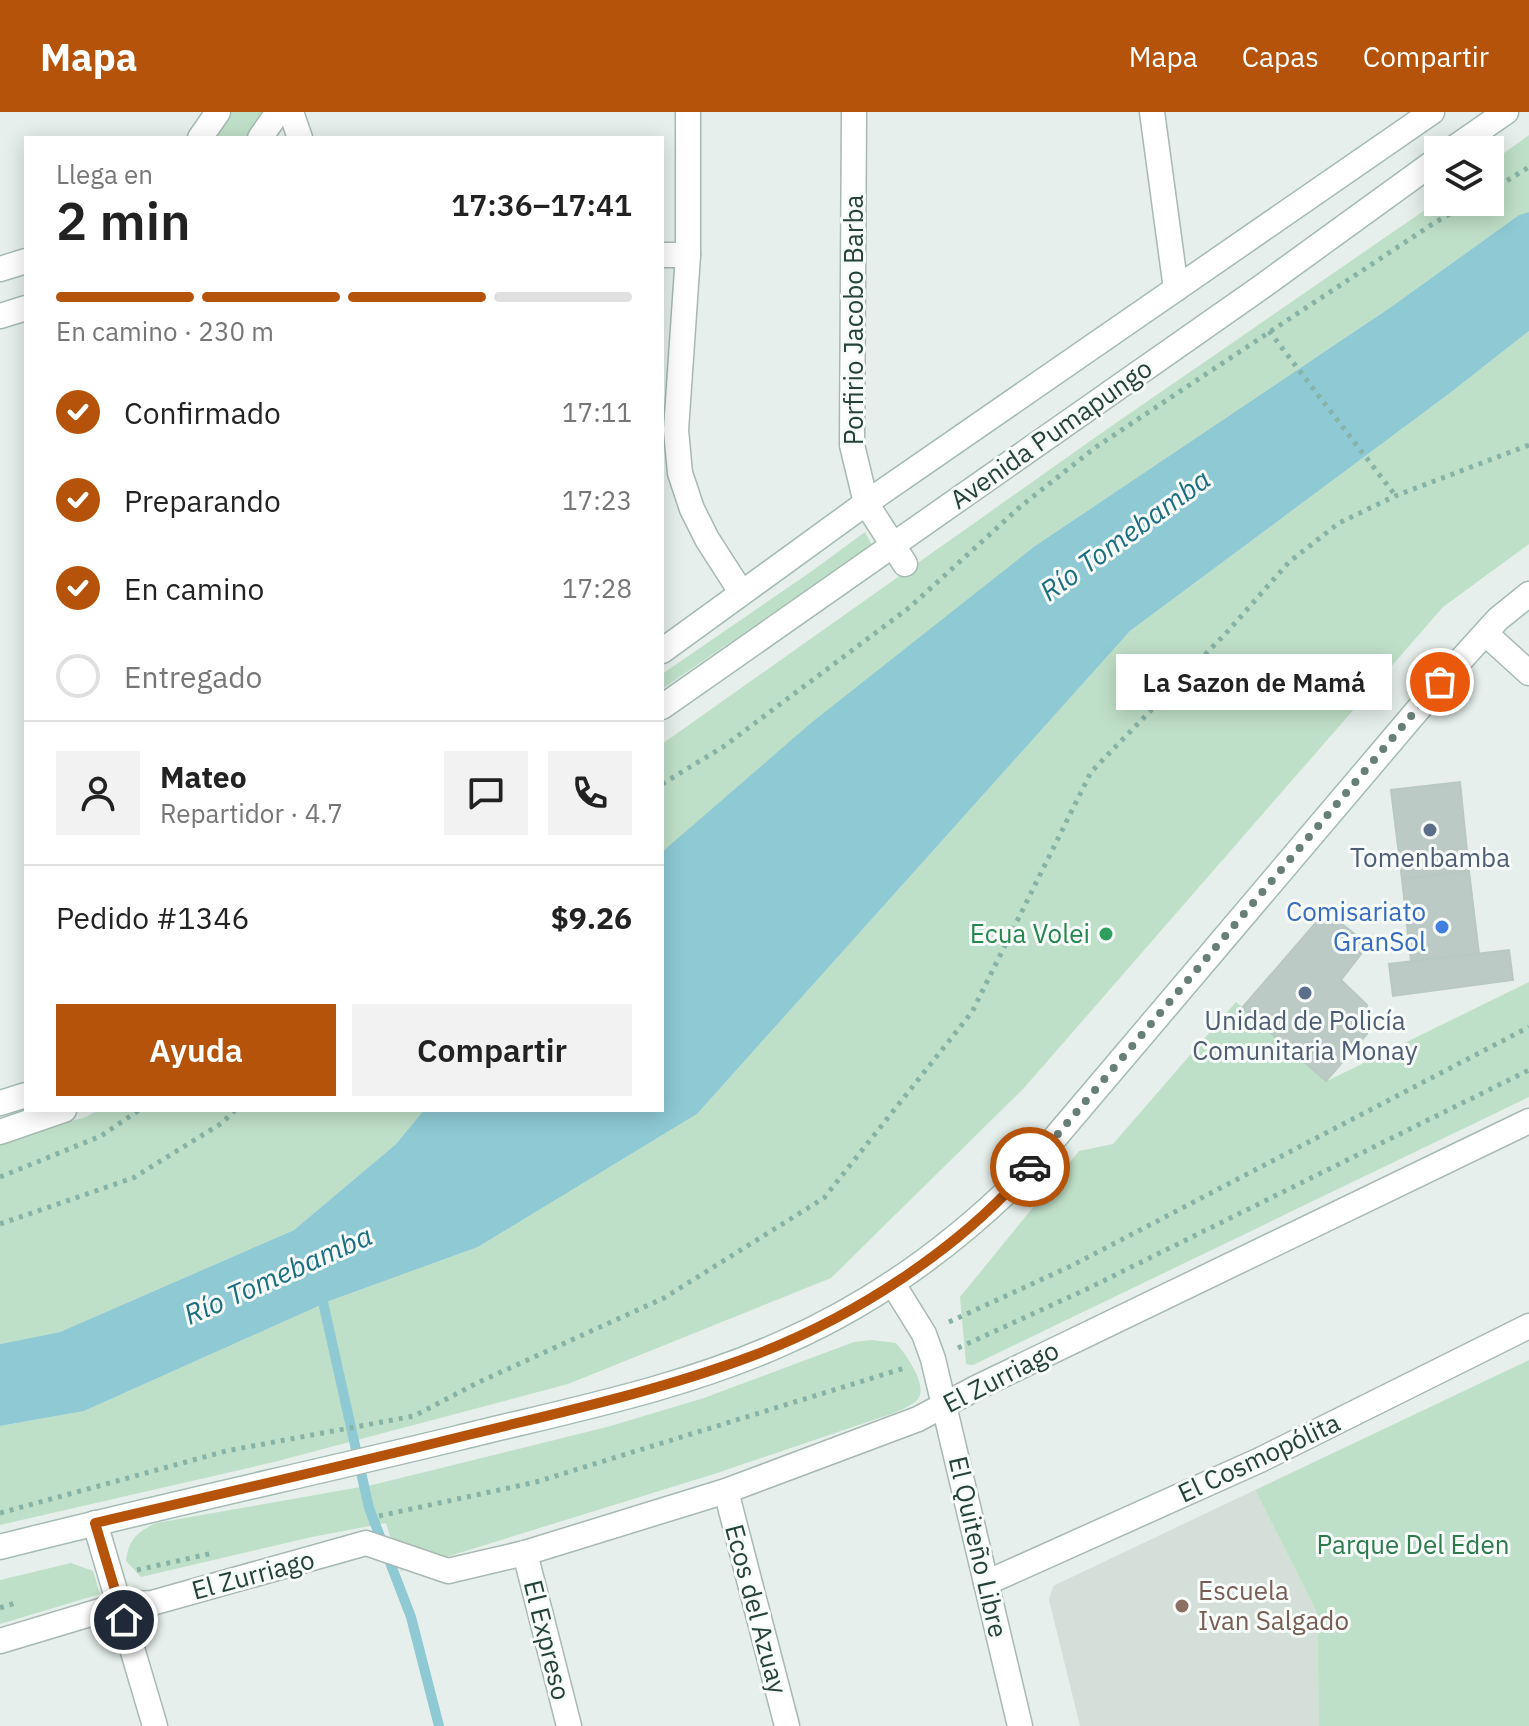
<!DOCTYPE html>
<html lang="es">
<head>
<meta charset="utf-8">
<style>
  body { margin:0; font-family:"IBM Plex Sans",sans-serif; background:#f2f2f2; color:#222; height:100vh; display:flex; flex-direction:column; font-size:30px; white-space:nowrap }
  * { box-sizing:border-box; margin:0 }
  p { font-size:26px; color:#767676 }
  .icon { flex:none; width:44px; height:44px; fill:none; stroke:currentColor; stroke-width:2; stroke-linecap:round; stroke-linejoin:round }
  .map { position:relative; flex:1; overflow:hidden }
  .sheet { position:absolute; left:24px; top:24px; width:640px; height:976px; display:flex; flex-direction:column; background:#fff; border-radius:0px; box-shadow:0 4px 20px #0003 }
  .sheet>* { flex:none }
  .fabs { position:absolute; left:1424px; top:24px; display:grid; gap:16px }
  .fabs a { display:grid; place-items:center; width:80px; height:80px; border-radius:0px; background:#fff; box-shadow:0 4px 20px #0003; font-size:40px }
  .pin { position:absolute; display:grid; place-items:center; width:68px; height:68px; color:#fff; margin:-34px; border:4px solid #fff; border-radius:50%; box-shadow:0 2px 8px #0007 }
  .courier { position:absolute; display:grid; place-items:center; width:80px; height:80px; margin:-40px; border:6px solid #b45309; border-radius:50%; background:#fff; color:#222; box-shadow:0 2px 10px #0007 }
  .bubble { position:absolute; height:56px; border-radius:0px; background:#fff; box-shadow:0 4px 20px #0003; font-size:26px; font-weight:600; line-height:56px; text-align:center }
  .summary em { font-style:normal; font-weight:600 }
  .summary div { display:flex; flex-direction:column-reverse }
  .summary { display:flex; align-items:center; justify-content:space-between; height:136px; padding:0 32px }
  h1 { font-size:52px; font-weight:600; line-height:60px }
  .bar { display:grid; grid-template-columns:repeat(4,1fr); gap:12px 8px; align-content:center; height:96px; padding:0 32px }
  .bar i { height:10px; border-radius:6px; background:#e0e0e0 }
  .bar .current { background:#b45309 }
  .bar p { grid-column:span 4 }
  .line { display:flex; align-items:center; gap:20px; padding:0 32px; border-top:2px solid #e0e0e0 }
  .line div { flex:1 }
  .round { display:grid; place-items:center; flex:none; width:84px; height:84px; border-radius:0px; background:#f2f2f2 }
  ol { padding:0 32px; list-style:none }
  li { display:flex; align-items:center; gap:24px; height:88px }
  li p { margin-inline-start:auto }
  li .icon { padding:8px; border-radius:50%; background:#b45309; color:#fff; stroke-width:4 }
  li:last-child { color:#767676 }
  li i { width:44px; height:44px; border:4px solid #e0e0e0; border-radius:50% }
  .action { display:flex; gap:16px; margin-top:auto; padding:16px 32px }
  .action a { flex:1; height:92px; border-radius:0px; background:#b45309; color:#fff; font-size:32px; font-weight:600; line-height:92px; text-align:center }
  .action a+a { background:#f2f2f2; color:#222 }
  header { display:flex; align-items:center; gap:48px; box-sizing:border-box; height:112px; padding:0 40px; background:#b45309; color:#fff }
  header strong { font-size:38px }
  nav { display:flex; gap:44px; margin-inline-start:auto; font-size:28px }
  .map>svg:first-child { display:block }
</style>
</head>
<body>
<header>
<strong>Mapa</strong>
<nav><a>Mapa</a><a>Capas</a><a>Compartir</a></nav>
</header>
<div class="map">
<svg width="1529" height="1614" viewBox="0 0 1529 1614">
  <rect width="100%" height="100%" fill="#e6efeb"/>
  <polygon fill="#d4dfda" points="1255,1378 1317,1501 1319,1614 1080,1614 1049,1488 1053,1474"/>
  <g fill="#bfe0c8">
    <polygon points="218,0 278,0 260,26 200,26"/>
    <polygon points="1529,23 1529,100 1519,103 1391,195 1035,434 662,740 662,632 1110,315 1438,89 1490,90 1490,51"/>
    <polygon points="1529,219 1529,432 1443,495 1024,976 831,1166 568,1272 274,1350 0,1413 0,1314 84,1299 332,1188 478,1135 697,1002 1130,519 1450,281"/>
    <polygon points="865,420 872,433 662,577 662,562 812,459"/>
    <polygon points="1529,870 1529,985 973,1253 966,1252 960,1185 1079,1039 1113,1032 1236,890 1327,969"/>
    <polygon points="98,998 424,998 396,1032 294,1118 60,1220 0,1232 0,1029 86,1005"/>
    <path d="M 872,1228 L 896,1231 C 905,1241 930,1275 917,1288 C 912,1294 901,1297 894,1301 L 714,1362 L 401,1459 L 386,1411 L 312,1425 L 141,1465 L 126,1449 C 129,1427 136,1421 156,1411 L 372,1373 L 607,1315 L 704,1286 L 854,1230 Z"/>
    <polygon points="1529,1248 1529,1614 1319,1614 1317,1501 1255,1378"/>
    <polygon points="71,1451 93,1459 100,1482 0,1512 0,1468"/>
  </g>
  <polygon fill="#8ec9d4" points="1529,100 1529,219 1450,281 1130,519 697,1002 478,1135 332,1188 84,1299 0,1314 0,1232 60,1220 294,1118 396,1032 424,998 662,998 662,740 811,611 1035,434 1391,195 1519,103"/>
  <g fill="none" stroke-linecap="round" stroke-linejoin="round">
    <polyline stroke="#8ec9d4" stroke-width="10" points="321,1181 369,1396 411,1505 439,1614"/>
  </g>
  <g fill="#bbcac4" stroke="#b8c9c2" stroke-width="2">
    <polygon points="1460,670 1469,759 1402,767 1391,678"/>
    <polygon points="1469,759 1479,842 1411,850 1402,767"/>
    <polygon points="1326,799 1368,833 1341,868 1367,893 1367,922 1326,969 1242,896"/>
    <polygon points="1509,838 1513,868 1393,884 1389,852"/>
  </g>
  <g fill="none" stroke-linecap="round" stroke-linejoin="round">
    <g stroke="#a8b8b2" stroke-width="27">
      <g id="street">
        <polyline points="291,0 300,26"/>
        <polyline points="688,0 688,143 676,318 680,361 692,397 707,427 741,480"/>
        <polyline points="854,0 852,333 866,391 905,452"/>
        <polyline points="1152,0 1176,177"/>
        <polyline points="662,143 688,143"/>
        <polyline points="1486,522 1529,561"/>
        <polyline points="893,1172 924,1222 933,1247 1020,1614"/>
        <polyline points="726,1379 787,1614"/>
        <polyline points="95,1411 155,1614"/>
        <polyline points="525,1441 569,1614"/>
        <polyline points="986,1471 1260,1348 1529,1214"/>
        <polyline points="0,1529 120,1493 152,1491 366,1431 448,1459 525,1441 726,1379 918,1307 976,1276 1529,1009"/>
      </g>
    </g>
    <g stroke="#a4bbb3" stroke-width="27">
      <g id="secondary">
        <polyline points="200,26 218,0"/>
        <polyline points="260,26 278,0"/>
        <polyline points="1451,38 1506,0"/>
        <polyline points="0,157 26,149"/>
        <polyline points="0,204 26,196"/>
        <polyline points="662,539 866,391 1432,0"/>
        <polyline points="662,595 1260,176 1438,47"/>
        <polyline points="0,991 26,983"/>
        <polyline points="0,1020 64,998"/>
        <path d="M 0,1435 C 152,1396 306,1363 458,1326 C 567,1299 681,1277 783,1231 C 872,1192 951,1135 1020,1067 L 1449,561 L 1498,507 L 1529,482"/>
      </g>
    </g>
    <g stroke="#86b3a5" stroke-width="5" stroke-dasharray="4 6" stroke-linecap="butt">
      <polyline points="1490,79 1529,55"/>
      <polyline points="1269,219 1395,383"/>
      <polyline points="662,672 723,635 910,495 1021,394 1096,335 1434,111 1471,90"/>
      <polyline points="0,1065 101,1024 139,998"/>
      <polyline points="0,1112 133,1066 222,1011 235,998"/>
      <polyline points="949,1210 1071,1154 1529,915"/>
      <polyline points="958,1236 1087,1177 1529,958"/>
      <polyline points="0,1401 226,1339 414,1304 479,1270 664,1186 824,1086 972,900 1091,660 1228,519 1289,450 1339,411 1395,384 1529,333"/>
      <polyline points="379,1404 536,1370 908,1255"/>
      <polyline points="137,1458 213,1441"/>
      <polyline points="0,1496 15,1491"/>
    </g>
    <use href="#street" stroke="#fff" stroke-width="24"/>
    <use href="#secondary" stroke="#fff" stroke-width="24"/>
  </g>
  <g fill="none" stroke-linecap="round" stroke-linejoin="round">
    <polyline stroke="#687f78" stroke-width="8" stroke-dasharray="0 14.4" points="1030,1055 1440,570"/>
    <path stroke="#b45309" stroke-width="10" d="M 124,1508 L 95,1411 C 221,1382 347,1353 472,1322 C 566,1299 662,1278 752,1244 C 853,1206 960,1137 1030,1055"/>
  </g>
  <g fill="#5c6f8a" stroke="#f7fbf9" stroke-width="3">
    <circle cx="1430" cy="718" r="8"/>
    <circle cx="1305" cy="881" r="8"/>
  </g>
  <circle fill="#3f7fe0" stroke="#f7fbf9" stroke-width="3" cx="1442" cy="815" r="8"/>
  <circle fill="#2e9e5b" stroke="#f7fbf9" stroke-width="3" cx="1106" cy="822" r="8"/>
  <circle fill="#8d6e63" stroke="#f7fbf9" stroke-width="3" cx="1182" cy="1494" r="8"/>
  <g text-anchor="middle" stroke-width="6" stroke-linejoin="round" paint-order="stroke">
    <g font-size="26" fill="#24423a" stroke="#f7fbf9">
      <text transform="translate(854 208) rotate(-90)" y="9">Porfirio Jacobo Barba</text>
      <text transform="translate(1051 322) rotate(-35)" y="9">Avenida Pumapungo</text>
      <text transform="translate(1001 1265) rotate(-27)" y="9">El Zurriago</text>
      <text transform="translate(1259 1346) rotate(-25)" y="9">El Cosmopólita</text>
      <text transform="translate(978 1435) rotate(77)" y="9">El Quiteño Libre</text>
      <text transform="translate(253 1463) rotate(-15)" y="9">El Zurriago</text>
      <text transform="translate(756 1497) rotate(75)" y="9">Ecos del Azuay</text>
      <text transform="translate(547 1528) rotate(76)" y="9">El Expreso</text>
    </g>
    <g font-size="26" fill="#4e5e75" stroke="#f7fbf9">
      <text x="1430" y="755">Tomenbamba</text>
      <text x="1305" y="918">Unidad de Policía<tspan x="1305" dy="30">Comunitaria Monay</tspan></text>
    </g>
    <g font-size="26" fill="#366cbe" stroke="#f7fbf9" text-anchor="end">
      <text x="1426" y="809">Comisariato<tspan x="1426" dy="30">GranSol</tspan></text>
    </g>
    <g font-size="26" fill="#27864d" stroke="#f7fbf9" text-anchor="end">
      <text x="1090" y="831">Ecua Volei</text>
    </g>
    <g font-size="26" fill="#2d7a4b" stroke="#f7fbf9">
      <text x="1413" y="1442">Parque Del Eden</text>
    </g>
    <g font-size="26" fill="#785e54" stroke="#f7fbf9" text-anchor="start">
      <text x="1198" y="1488">Escuela<tspan x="1198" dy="30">Ivan Salgado</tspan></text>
    </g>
    <g font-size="28" font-style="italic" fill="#1c6f80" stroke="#f7fbf9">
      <text transform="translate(1125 423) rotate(-36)" y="10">Río Tomebamba</text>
      <text transform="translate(278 1163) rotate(-24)" y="10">Río Tomebamba</text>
    </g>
  </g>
</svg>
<div class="fabs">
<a><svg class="icon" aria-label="layers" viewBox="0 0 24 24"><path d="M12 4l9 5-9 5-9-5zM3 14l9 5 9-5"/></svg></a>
</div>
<div class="pin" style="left:1440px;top:570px;background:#ea580c"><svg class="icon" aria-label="bag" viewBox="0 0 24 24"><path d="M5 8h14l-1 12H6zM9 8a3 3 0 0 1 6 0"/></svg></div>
<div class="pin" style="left:124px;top:1508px;background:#1f2937"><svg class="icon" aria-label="home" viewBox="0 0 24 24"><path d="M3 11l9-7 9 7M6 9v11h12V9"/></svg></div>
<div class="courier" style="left:1030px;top:1055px"><svg class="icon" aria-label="car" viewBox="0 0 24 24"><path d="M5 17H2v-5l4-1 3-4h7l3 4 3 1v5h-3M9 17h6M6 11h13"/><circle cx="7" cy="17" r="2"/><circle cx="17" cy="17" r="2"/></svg></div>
<div class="bubble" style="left:1116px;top:542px;width:276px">La Sazon de Mamá</div>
<section class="sheet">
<div class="summary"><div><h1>2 min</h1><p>Llega en</p></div><em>17:36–17:41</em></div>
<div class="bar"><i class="current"></i><i class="current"></i><i class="current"></i><i></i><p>En camino · 230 m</p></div>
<ol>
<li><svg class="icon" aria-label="check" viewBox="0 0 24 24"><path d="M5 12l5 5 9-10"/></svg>Confirmado<p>17:11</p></li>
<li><svg class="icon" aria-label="check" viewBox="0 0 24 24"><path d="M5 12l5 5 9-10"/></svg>Preparando<p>17:23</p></li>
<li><svg class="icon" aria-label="check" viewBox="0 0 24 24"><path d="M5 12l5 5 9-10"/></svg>En camino<p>17:28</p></li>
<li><i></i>Entregado</li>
</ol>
<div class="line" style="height:144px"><a class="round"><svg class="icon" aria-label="person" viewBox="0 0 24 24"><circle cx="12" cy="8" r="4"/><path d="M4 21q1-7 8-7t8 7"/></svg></a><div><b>Mateo</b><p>Repartidor · 4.7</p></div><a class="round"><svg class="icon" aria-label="chat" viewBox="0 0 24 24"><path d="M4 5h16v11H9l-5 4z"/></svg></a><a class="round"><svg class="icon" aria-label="phone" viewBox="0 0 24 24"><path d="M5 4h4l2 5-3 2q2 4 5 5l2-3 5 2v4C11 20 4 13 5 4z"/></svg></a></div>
<div class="line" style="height:104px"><div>Pedido #1346</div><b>$9.26</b></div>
<div class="action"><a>Ayuda</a><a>Compartir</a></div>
</section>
</div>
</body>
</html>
